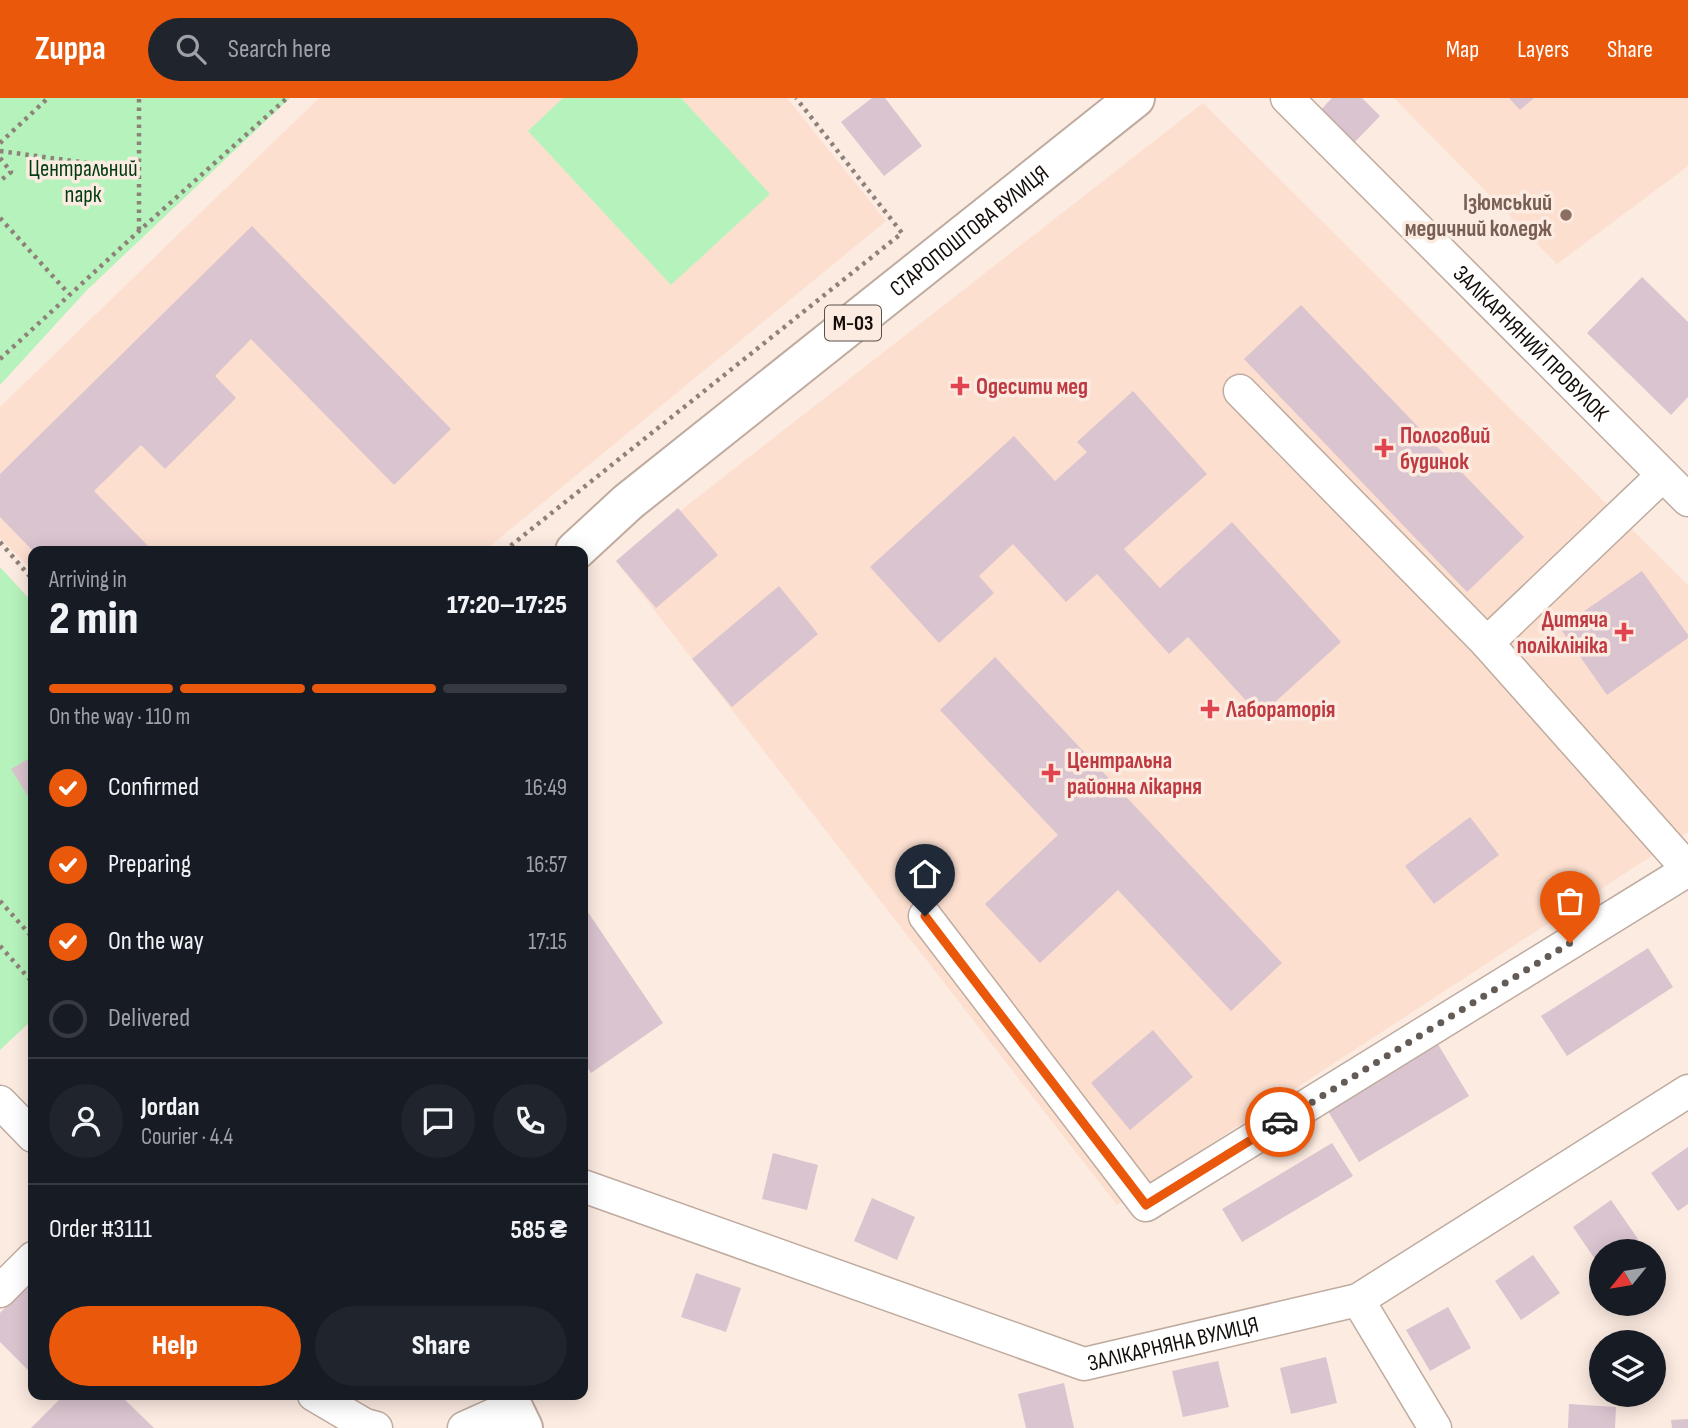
<!DOCTYPE html>
<html lang="en">
<head>
<meta charset="utf-8">
<style>
  body { margin:0; font-family:"Sofia Sans Condensed",sans-serif; background:#20242c; color:#f1f3f6; height:100vh; display:flex; flex-direction:column; font-size:26px; white-space:nowrap }
  * { box-sizing:border-box; margin:0 }
  p { font-size:23px; color:#9ea1a6 }
  .icon { flex:none; width:38px; height:38px; fill:none; stroke:currentColor; stroke-width:2; stroke-linecap:round; stroke-linejoin:round }
  .map { position:relative; flex:1; overflow:hidden }
  .details { position:absolute; left:28px; top:448px; width:560px; height:854px; display:flex; flex-direction:column; background:#171b24; border-radius:14px; box-shadow:0 4px 18px #0003 }
  .details>* { flex:none }
  .needle { width:46px; rotate:240deg }
  .tools { position:absolute; left:1589px; top:1141px; display:grid; gap:14px }
  .tools a { display:grid; place-items:center; width:77px; height:77px; border-radius:50%; background:#171b24; box-shadow:0 4px 18px #0003; font-size:35px }
  .pin { position:absolute; display:grid; place-items:center; width:60px; height:60px; color:#fff; margin:-72px -30px; border-radius:50% 50% 50% 0; rotate:-45deg; box-shadow:0 0 7px #0007 }
  .pin .icon { rotate:45deg }
  .courier { position:absolute; display:grid; place-items:center; width:70px; height:70px; margin:-35px; border:5px solid #ea580c; border-radius:50%; background:#fff; color:#222; box-shadow:0 2px 9px #0007 }
  .head em { font-style:normal; font-weight:800 }
  .head div { display:flex; flex-direction:column-reverse }
  .head { display:flex; align-items:center; justify-content:space-between; height:119px; padding:0 21px }
  h1 { font-size:46px; font-weight:800; line-height:52px }
  .bar { display:grid; grid-template-columns:repeat(4,1fr); gap:10px 7px; align-content:center; height:84px; padding:0 21px }
  .bar i { height:9px; border-radius:5px; background:#363941 }
  .bar .active { background:#ea580c }
  .bar p { grid-column:span 4 }
  .line { display:flex; align-items:center; gap:18px; padding:0 21px; border-top:2px solid #363941 }
  .line div { flex:1 }
  .round { display:grid; place-items:center; flex:none; width:74px; height:74px; border-radius:37px; background:#20242c }
  ol { padding:0 21px; list-style:none }
  li { display:flex; align-items:center; gap:21px; height:77px }
  li p { margin-inline-start:auto }
  li .icon { padding:7px; border-radius:50%; background:#ea580c; color:#fff; stroke-width:4 }
  li:last-child { color:#9ea1a6 }
  li i { width:38px; height:38px; border:4px solid #363941; border-radius:50% }
  .action { display:flex; gap:14px; margin-top:auto; padding:14px 21px }
  .action a { flex:1; height:80px; border-radius:42px; background:#ea580c; color:#fff; font-size:28px; font-weight:800; line-height:80px; text-align:center }
  .action a+a { background:#20242c; color:#f1f3f6 }
  header { display:flex; align-items:center; gap:42px; box-sizing:border-box; height:98px; padding:0 35px; background:#ea580c; color:#fff }
  header strong { font-size:33px }
  nav { display:flex; gap:38px; margin-inline-start:auto; font-size:24px }
  .search { width:490px; height:63px; background:#20242c; display:flex; align-items:center; gap:18px; box-sizing:border-box; padding:0 24px; border-radius:38px; color:#9ea1a6; font-size:26px }
  .map>svg:first-child { display:block }
</style>
</head>
<body>
<header>
<strong>Zuppa</strong>
<div class="search"><svg class="icon" aria-label="search" viewBox="0 0 24 24"><circle cx="10" cy="10" r="6"/><path d="M15 15l6 6"/></svg>Search here</div>
<nav><a>Map</a><a>Layers</a><a>Share</a></nav>
</header>
<div class="map">
<svg width="1688" height="1330" viewBox="0 0 1688 1330">
  <rect width="100%" height="100%" fill="#fcebe1"/>
  <g fill="#fcdfcf">
    <polygon points="319,0 787,0 886,123 484,453 33,453 33,473 0,440 0,309"/>
    <polygon points="1394,0 1688,0 1688,68 1557,166"/>
    <polygon points="1203,5 1688,487 1688,734 1117,1107 616,463"/>
  </g>
  <g fill="#b6f3bc">
    <polygon points="0,0 290,0 87,192 0,287"/>
    <polygon points="563,0 681,0 770,96 671,187 528,33"/>
    <polygon points="0,469 33,505 33,921 0,952"/>
  </g>
  <g fill="#dac4d0">
    <polygon points="872,0 885,0 922,48 884,78 841,24"/>
    <polygon points="1332,0 1362,0 1380,18 1348,51 1314,19"/>
    <polygon points="1509,0 1534,0 1520,12"/>
    <polygon points="252,128 451,331 394,387 251,241 215,278 236,300 165,371 141,347 94,393 153,453 33,453 0,419 0,376"/>
    <polygon points="1642,179 1688,224 1688,299 1671,317 1587,235"/>
    <polygon points="1301,207 1524,439 1467,494 1244,261"/>
    <polygon points="1133,293 1207,376 1124,451 1160,490 1232,424 1341,544 1260,618 1188,539 1169,556 1097,476 1066,504 1013,446 979,478 994,495 939,545 870,469 1014,338 1055,383 1087,354 1077,344"/>
    <polygon points="678,410 718,457 656,510 616,463"/>
    <polygon points="1642,473 1688,537 1688,540 1607,597 1560,530"/>
    <polygon points="779,488 818,536 732,609 692,561"/>
    <polygon points="995,559 1282,865 1231,913 1118,792 1040,865 985,806 1058,737 940,612"/>
    <polygon points="33,658 33,706 11,671"/>
    <polygon points="1470,719 1499,757 1434,806 1405,768"/>
    <polygon points="583,807 663,925 591,975 583,963"/>
    <polygon points="1648,850 1673,889 1567,958 1541,918"/>
    <polygon points="1153,932 1193,979 1130,1032 1091,985"/>
    <polygon points="1436,943 1469,998 1359,1064 1326,1010"/>
    <polygon points="1332,1045 1353,1078 1242,1144 1222,1111"/>
    <polygon points="1688,1049 1688,1106 1678,1113 1651,1075"/>
    <polygon points="773,1055 818,1067 807,1112 762,1101"/>
    <polygon points="872,1100 915,1119 897,1162 854,1143"/>
    <polygon points="1611,1102 1638,1141 1620,1153 1601,1153 1601,1170 1573,1129"/>
    <polygon points="1533,1157 1560,1195 1521,1222 1495,1183"/>
    <polygon points="696,1175 741,1190 726,1234 681,1219"/>
    <polygon points="33,1182 33,1275 32,1276 0,1244 0,1215"/>
    <polygon points="1448,1209 1471,1250 1430,1273 1406,1232"/>
    <polygon points="1326,1259 1337,1305 1291,1316 1280,1270"/>
    <polygon points="1218,1263 1229,1309 1183,1319 1172,1273"/>
    <polygon points="1064,1285 1074,1330 1026,1330 1018,1296"/>
    <polygon points="64,1297 120,1297 154,1330 31,1330"/>
    <polygon points="1569,1306 1616,1309 1615,1330 1568,1330"/>
    <polygon points="1688,1321 1688,1330 1672,1330 1671,1322"/>
  </g>
  <g fill="none" stroke-linecap="round" stroke-linejoin="round">
    <g stroke="#bfab9f" stroke-width="35">
      <g id="minor">
        <path id="s1" d="M 1287,0 L 1688,402"/>
        <polyline points="1240,293 1487,545 1663,377"/>
        <polyline points="1487,545 1688,771"/>
        <polyline points="925,818 1146,1107 1688,772"/>
        <polyline points="0,1004 33,1038"/>
        <path id="s2" d="M 583,1088 L 1084,1266 L 1358,1202 L 1688,993"/>
        <polyline points="0,1193 33,1160"/>
        <polyline points="1358,1202 1435,1330"/>
        <polyline points="314,1297 365,1327 376,1330"/>
        <polyline points="464,1330 513,1308"/>
      </g>
    </g>
    <g stroke="#bfab9f" stroke-width="42">
      <g id="highway">
        <path id="s3" d="M 575,453 L 628,404 L 1135,0"/>
        <polyline points="507,1297 523,1330"/>
      </g>
    </g>
    <g stroke="#8d8179" stroke-width="4.5" stroke-dasharray="3.5 5" stroke-linecap="butt">
      <polyline points="0,45 48,0"/>
      <polyline points="0,53 139,72"/>
      <polyline points="0,60 11,74 0,83"/>
      <polyline points="0,120 69,196"/>
      <polyline points="139,132 139,0"/>
      <polyline points="0,261 139,133 287,0"/>
      <polyline points="0,444 33,482"/>
      <polyline points="504,453 902,135 796,0"/>
      <polyline points="0,803 33,840"/>
      <polyline points="0,848 33,885"/>
    </g>
    <use href="#minor" stroke="#fff" stroke-width="32"/>
    <use href="#highway" stroke="#fff" stroke-width="38"/>
  </g>
  <g fill="none" stroke-linecap="round" stroke-linejoin="round">
    <polyline stroke="#655b55" stroke-width="7" stroke-dasharray="0 12.6" points="1280,1024 1570,845"/>
    <polyline stroke="#ea580c" stroke-width="9" points="925,818 1146,1107 1280,1024"/>
  </g>
  <circle fill="#8d6e63" stroke="#fcebe1" stroke-width="2.5" cx="1566" cy="117" r="7"/>
  <g fill="#e0444e" stroke="#fcebe1" stroke-width="2.5">
    <path d="M956.5 277.5h7v7h7v7h-7v7h-7v-7h-7v-7h7z"/>
    <path d="M1380.5 339.5h7v7h7v7h-7v7h-7v-7h-7v-7h7z"/>
    <path d="M1620.5 523.5h7v7h7v7h-7v7h-7v-7h-7v-7h7z"/>
    <path d="M1206.5 600.5h7v7h7v7h-7v7h-7v-7h-7v-7h7z"/>
    <path d="M1047.5 664.5h7v7h7v7h-7v7h-7v-7h-7v-7h7z"/>
  </g>
  <g text-anchor="middle" stroke-width="7" stroke-linejoin="round" paint-order="stroke">
    <rect fill="#fcebe1" stroke="#5a504a" stroke-width="2" x="825" y="207.5" width="56" height="35" rx="5"/>
    <g font-size="21" font-weight="bold" fill="#140d09">
      <text x="853" y="232">М-03</text>
    </g>
    <g font-size="23" fill="#013b11" stroke="#fcebe1">
      <text x="83" y="78">Центральний<tspan x="83" dy="26">парк</tspan></text>
    </g>
    <g font-size="23" font-weight="bold" fill="#785e54" stroke="#fcebe1" text-anchor="end">
      <text x="1552" y="112">Ізюмський<tspan x="1552" dy="26">медичний коледж</tspan></text>
    </g>
    <g font-size="23" fill="#140d09" stroke="#fcebe1">
      <text dy="8" stroke="none"><textPath href="#s3" startOffset="508">СТАРОПОШТОВА ВУЛИЦЯ</textPath></text>
      <text dy="8" stroke="none"><textPath href="#s1" startOffset="346">ЗАЛІКАРНЯНИЙ ПРОВУЛОК</textPath></text>
      <text dy="8" stroke="none"><textPath href="#s2" startOffset="623">ЗАЛІКАРНЯНА ВУЛИЦЯ</textPath></text>
    </g>
    <g font-size="23" font-weight="bold" fill="#be3a42" stroke="#fcebe1" text-anchor="start">
      <text x="976" y="296">Одесити мед</text>
      <text x="1400" y="345">Пологовий<tspan x="1400" dy="26">будинок</tspan></text>
      <text x="1608" y="529" text-anchor="end">Дитяча<tspan x="1608" dy="26">поліклініка</tspan></text>
      <text x="1226" y="619">Лабораторія</text>
      <text x="1067" y="670">Центральна<tspan x="1067" dy="26">районна лікарня</tspan></text>
    </g>
  </g>
</svg>
<div class="tools">
<a><svg class="needle" viewBox="-14 -14 28 28"><path d="M0-13l5 13h-10z" fill="#e53935"/><path d="M0 13l5-13h-10z" fill="#9ea1a6"/></svg></a>
<a><svg class="icon" aria-label="layers" viewBox="0 0 24 24"><path d="M12 4l9 5-9 5-9-5zM3 14l9 5 9-5"/></svg></a>
</div>
<div class="pin" style="left:1570px;top:845px;background:#ea580c"><svg class="icon" aria-label="bag" viewBox="0 0 24 24"><path d="M5 8h14l-1 12H6zM9 8a3 3 0 0 1 6 0"/></svg></div>
<div class="pin" style="left:925px;top:818px;background:#1f2937"><svg class="icon" aria-label="home" viewBox="0 0 24 24"><path d="M3 11l9-7 9 7M6 9v11h12V9"/></svg></div>
<div class="courier" style="left:1280px;top:1024px"><svg class="icon" aria-label="car" viewBox="0 0 24 24"><path d="M5 17H2v-5l4-1 3-4h7l3 4 3 1v5h-3M9 17h6M6 11h13"/><circle cx="7" cy="17" r="2"/><circle cx="17" cy="17" r="2"/></svg></div>
<section class="details">
<div class="head"><div><h1>2 min</h1><p>Arriving in</p></div><em>17:20–17:25</em></div>
<div class="bar"><i class="active"></i><i class="active"></i><i class="active"></i><i></i><p>On the way · 110 m</p></div>
<ol>
<li><svg class="icon" aria-label="check" viewBox="0 0 24 24"><path d="M5 12l5 5 9-10"/></svg>Confirmed<p>16:49</p></li>
<li><svg class="icon" aria-label="check" viewBox="0 0 24 24"><path d="M5 12l5 5 9-10"/></svg>Preparing<p>16:57</p></li>
<li><svg class="icon" aria-label="check" viewBox="0 0 24 24"><path d="M5 12l5 5 9-10"/></svg>On the way<p>17:15</p></li>
<li><i></i>Delivered</li>
</ol>
<div class="line" style="height:126px"><a class="round"><svg class="icon" aria-label="person" viewBox="0 0 24 24"><circle cx="12" cy="8" r="4"/><path d="M4 21q1-7 8-7t8 7"/></svg></a><div><b>Jordan</b><p>Courier · 4.4</p></div><a class="round"><svg class="icon" aria-label="chat" viewBox="0 0 24 24"><path d="M4 5h16v11H9l-5 4z"/></svg></a><a class="round"><svg class="icon" aria-label="phone" viewBox="0 0 24 24"><path d="M5 4h4l2 5-3 2q2 4 5 5l2-3 5 2v4C11 20 4 13 5 4z"/></svg></a></div>
<div class="line" style="height:91px"><div>Order #3111</div><b>585 ₴</b></div>
<div class="action"><a>Help</a><a>Share</a></div>
</section>
</div>
</body>
</html>
